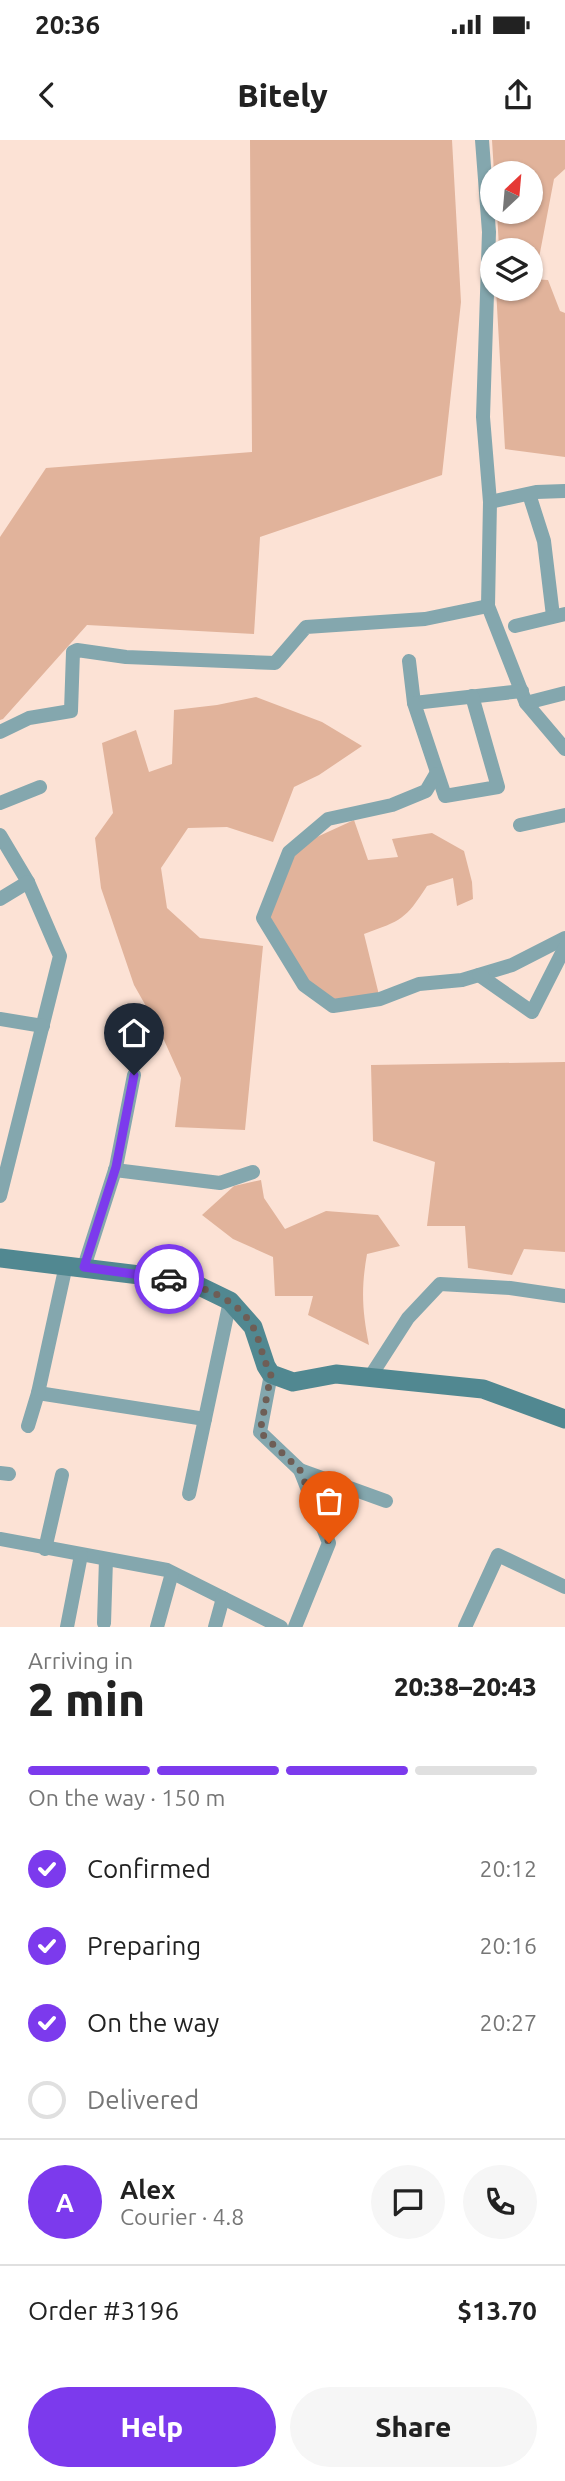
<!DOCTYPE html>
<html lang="en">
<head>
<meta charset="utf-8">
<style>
  body { margin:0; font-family:Ubuntu,sans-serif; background:#f6f6f6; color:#222; height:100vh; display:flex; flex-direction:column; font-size:26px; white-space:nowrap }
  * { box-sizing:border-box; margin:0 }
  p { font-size:23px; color:#767676 }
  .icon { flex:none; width:38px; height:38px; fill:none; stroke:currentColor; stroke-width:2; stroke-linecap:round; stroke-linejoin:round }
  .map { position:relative; height:1487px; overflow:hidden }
  .panel { display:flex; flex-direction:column; background:#fff; flex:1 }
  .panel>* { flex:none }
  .needle { width:46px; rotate:26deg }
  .fabs { position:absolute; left:480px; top:21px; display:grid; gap:14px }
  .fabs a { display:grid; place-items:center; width:63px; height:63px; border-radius:50%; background:#fff; box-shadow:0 2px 5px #0004; font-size:35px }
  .pin { position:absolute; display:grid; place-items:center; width:60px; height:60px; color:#fff; margin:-72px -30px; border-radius:50% 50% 50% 0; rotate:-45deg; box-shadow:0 0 7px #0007 }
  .pin .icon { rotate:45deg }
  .courier { position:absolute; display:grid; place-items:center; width:70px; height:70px; margin:-35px; border:5px solid #7c3aed; border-radius:50%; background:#fff; color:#222; box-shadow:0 2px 9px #0007 }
  .headline em { font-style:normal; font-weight:800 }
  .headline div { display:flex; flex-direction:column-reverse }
  .headline { display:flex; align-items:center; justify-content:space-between; height:119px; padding:0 28px }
  h1 { font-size:46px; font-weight:800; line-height:52px }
  .bar { display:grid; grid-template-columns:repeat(4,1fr); gap:10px 7px; align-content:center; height:84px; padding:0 28px }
  .bar i { height:9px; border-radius:5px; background:#e0e0e0 }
  .bar .on { background:#7c3aed }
  .bar p { grid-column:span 4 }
  .line { display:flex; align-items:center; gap:18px; padding:0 28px; border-top:2px solid #e0e0e0 }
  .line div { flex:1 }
  .round { display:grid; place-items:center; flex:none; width:74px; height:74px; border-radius:37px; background:#f6f6f6 }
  ol { padding:0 28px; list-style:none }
  li { display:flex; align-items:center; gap:21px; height:77px }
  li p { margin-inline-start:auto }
  li .icon { padding:7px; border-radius:50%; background:#7c3aed; color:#fff; stroke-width:4 }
  li:last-child { color:#767676 }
  li i { width:38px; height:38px; border:4px solid #e0e0e0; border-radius:50% }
  .primary-button { display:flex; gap:14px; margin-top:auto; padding:14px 28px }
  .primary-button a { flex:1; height:80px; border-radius:42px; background:#7c3aed; color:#fff; font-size:28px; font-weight:800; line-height:80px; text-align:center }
  .primary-button a+a { background:#f6f6f6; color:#222 }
  .status { display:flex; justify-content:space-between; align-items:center; height:49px; padding:0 35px; background:#fff; direction:ltr }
  .status svg { height:19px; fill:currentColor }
  header { display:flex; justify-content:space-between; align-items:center; height:91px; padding:0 28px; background:#fff; font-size:32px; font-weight:800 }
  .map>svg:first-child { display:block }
</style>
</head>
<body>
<div class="status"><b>20:36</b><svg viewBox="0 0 49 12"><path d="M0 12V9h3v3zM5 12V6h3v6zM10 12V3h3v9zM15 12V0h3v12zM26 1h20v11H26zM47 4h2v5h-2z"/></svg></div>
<header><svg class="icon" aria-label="back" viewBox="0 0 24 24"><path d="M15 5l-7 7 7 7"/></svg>Bitely<svg class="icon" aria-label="share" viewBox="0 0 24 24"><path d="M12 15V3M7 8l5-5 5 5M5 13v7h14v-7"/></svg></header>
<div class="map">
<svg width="565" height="1487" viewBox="0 0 565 1487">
  <rect width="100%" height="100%" fill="#fce2d5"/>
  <g fill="#e1b39b">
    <polygon points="250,0 452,0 461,162 442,335 260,397 254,494 87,485 3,579 0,580 0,397 46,328 252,312"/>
    <polygon points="492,0 565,0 565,29 554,39 539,118 530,116 530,110 499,108 497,72 530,72 530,33 494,33"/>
    <polygon points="530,139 548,140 560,171 565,173 565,317 505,309 496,149 530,149"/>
    <polygon points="256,557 322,582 362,606 319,635 294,647 273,702 227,687 188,688 161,728 167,768 200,798 263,806 245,990 175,987 181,938 159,889 134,845 101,748 95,698 113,673 102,603 136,590 149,632 172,624 174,570 217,565"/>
    <path d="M 354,680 L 368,720 L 398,717 L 392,699 L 432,693 L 464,711 L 472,742 L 473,759 L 457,766 L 453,738 L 427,746 C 405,780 402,780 364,794 L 380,859 L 333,866 L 304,845 L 263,778 L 295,707 Z"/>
    <polygon points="565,922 565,1112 524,1109 512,1135 468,1128 465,1086 427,1086 435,1022 373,1001 371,925"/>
    <path d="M 261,1040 L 264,1058 L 285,1089 L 326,1071 L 378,1075 L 400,1106 L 367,1114 C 361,1148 362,1171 369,1205 L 308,1175 L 313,1156 L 275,1156 L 273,1117 L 233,1099 L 202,1075 L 234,1046 Z"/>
  </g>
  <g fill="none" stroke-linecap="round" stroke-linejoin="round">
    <g stroke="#84a7ae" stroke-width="14">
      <polyline points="482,0 489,92 483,277 490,362 488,466 526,563 565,609"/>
      <polyline points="529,354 544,401 553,476"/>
      <polyline points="490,362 536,352 565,351"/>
      <polyline points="515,486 565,474"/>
      <polyline points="409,521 414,563 522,551"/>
      <polyline points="414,563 445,656 498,647 472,556"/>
      <polyline points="526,563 565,553"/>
      <polyline points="0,592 29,578 71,571 73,512 77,510 126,517 275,523 306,487 425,479 488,466"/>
      <polyline points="436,634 426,651 392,665 328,679 289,712 263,778 304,845 333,866 380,859 419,844 462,840 512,825 565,798"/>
      <polyline points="0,663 40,647"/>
      <polyline points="520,685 565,675"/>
      <polyline points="0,695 28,742 60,816 0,1056"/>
      <polyline points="0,759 28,742"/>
      <polyline points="479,835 532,872 565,807"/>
      <polyline points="0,879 43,886"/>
      <polyline points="115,1030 220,1043 253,1032"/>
      <polyline points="84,1127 116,1027 134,935"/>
      <polyline points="271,1234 260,1292 300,1330 329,1403 295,1487"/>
      <polyline points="370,1237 408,1178 440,1144 510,1148 565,1156"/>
      <polyline points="38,1253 205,1279"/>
      <polyline points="28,1286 38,1253 66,1125"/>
      <polyline points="300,1330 386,1361"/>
      <polyline points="0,1333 9,1334"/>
      <polyline points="189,1354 230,1161"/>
      <polyline points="0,1399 167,1430 281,1487"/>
      <polyline points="45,1409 62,1335"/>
      <polyline points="104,1483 106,1419"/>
      <polyline points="67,1487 81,1415"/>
      <polyline points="157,1487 172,1433"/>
      <polyline points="215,1487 223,1458"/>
      <polyline points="465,1487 498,1415 565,1447"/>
    </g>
    <polyline stroke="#518891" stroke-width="19" points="0,1118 156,1137 197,1145 230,1161 253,1187 266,1226 271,1234 293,1242 336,1234 483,1249 565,1279"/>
  </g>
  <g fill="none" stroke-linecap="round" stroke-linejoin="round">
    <path stroke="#6e5e56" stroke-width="7" stroke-dasharray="0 12.6" d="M 169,1139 C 201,1146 236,1157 253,1187 C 261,1202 262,1219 271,1234 L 260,1292 L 300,1330 L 329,1403"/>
    <polyline stroke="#7c3aed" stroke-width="9" points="134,935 116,1027 84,1127 169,1139"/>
  </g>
</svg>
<div class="fabs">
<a><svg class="needle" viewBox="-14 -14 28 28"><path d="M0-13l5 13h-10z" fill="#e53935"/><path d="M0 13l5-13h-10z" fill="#767676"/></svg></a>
<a><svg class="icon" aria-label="layers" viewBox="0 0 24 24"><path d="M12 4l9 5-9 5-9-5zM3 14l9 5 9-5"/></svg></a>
</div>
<div class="pin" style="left:329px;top:1403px;background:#ea580c"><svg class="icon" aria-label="bag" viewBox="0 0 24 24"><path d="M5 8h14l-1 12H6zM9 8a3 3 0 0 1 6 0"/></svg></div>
<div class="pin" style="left:134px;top:935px;background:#1f2937"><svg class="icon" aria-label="home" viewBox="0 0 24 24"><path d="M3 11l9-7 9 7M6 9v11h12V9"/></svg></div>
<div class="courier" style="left:169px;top:1139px"><svg class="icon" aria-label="car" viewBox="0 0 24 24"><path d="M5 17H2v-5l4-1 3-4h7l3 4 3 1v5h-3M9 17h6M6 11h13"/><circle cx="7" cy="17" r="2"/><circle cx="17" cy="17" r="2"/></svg></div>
</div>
<section class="panel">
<div class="headline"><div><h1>2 min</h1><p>Arriving in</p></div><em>20:38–20:43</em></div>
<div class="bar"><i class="on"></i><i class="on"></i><i class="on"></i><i></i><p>On the way · 150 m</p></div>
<ol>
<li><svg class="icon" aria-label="check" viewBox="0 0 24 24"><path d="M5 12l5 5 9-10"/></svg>Confirmed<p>20:12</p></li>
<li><svg class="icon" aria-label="check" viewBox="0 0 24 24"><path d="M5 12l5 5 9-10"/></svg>Preparing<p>20:16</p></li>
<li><svg class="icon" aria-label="check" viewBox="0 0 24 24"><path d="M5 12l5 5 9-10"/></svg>On the way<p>20:27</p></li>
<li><i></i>Delivered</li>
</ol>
<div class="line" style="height:126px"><b class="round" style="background:#7c3aed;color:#fff">A</b><div><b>Alex</b><p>Courier · 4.8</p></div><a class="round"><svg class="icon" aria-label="chat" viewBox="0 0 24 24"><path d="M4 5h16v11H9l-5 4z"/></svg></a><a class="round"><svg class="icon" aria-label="phone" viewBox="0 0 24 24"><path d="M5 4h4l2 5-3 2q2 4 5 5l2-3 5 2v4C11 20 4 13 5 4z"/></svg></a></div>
<div class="line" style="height:91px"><div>Order #3196</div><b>$13.70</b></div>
<div class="primary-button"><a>Help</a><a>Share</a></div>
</section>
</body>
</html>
